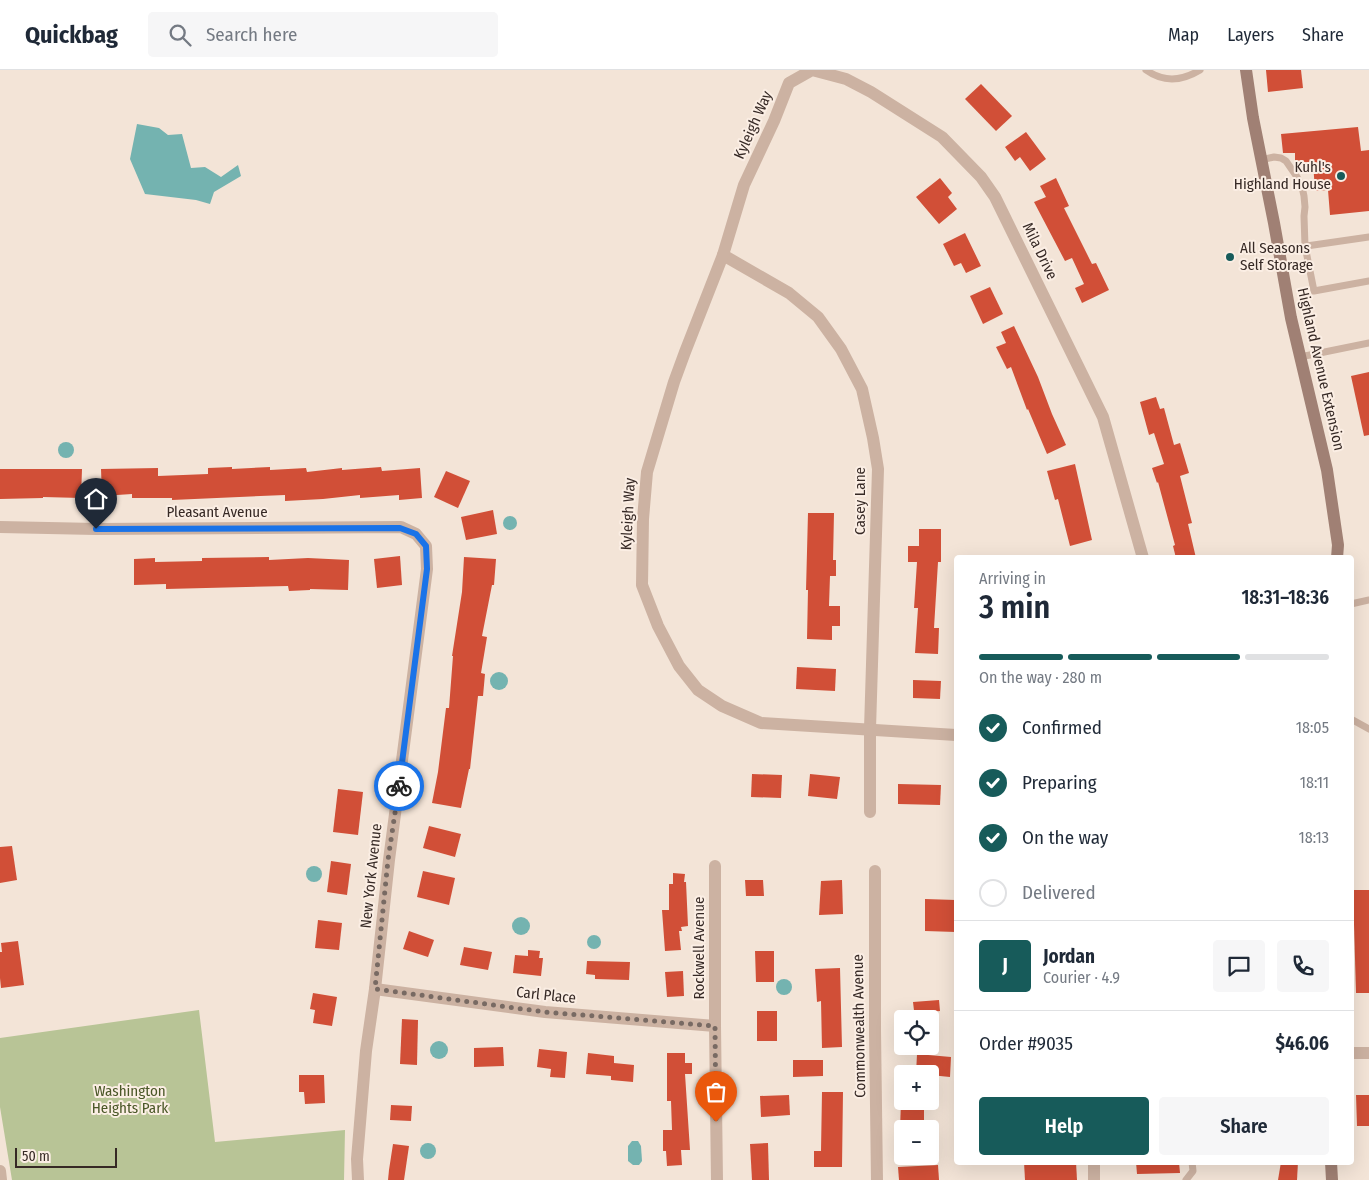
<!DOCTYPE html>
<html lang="en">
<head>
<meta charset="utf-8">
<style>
  body { margin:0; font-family:"Fira Sans Condensed",sans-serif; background:#f6f6f7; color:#1f2937; height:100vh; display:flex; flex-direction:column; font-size:19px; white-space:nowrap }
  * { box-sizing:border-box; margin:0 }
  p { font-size:16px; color:#747a83 }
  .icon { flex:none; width:28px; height:28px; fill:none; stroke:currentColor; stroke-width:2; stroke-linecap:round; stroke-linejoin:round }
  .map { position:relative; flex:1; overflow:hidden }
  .drawer { position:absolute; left:954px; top:485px; width:400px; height:610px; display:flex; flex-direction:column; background:#fff; border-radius:5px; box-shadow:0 5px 20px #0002 }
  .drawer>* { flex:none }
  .fabs { position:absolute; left:894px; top:940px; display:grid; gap:10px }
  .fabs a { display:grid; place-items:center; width:45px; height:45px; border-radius:5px; background:#fff; box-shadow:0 5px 20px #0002; font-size:25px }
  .scale { position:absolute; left:15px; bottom:12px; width:102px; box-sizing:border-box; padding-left:5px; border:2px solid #362925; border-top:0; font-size:14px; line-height:18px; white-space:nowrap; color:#362925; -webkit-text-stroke:4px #fbeee4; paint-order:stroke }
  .pin { position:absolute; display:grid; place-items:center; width:42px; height:42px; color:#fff; margin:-51px -21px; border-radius:50% 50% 50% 0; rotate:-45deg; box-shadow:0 0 5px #0007 }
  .pin .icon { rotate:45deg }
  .courier { position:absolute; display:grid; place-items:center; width:50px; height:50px; margin:-25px; border:4px solid #1a73e8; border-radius:50%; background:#fff; color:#222; box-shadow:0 1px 6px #0007 }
  .overview em { font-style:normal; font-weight:600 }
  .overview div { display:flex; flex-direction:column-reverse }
  .overview { display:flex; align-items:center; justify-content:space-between; height:85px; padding:0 25px }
  h1 { font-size:32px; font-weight:600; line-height:38px }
  .bar { display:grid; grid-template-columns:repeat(4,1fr); gap:8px 5px; align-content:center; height:60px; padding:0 25px }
  .bar i { height:6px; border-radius:4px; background:#e0e1e3 }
  .bar .current { background:#175b5a }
  .bar p { grid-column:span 4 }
  .line { display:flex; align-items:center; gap:12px; padding:0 25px; border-top:1px solid #e0e1e3 }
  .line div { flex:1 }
  .round { display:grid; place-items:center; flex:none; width:52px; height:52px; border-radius:5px; background:#f6f6f7 }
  ol { padding:0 25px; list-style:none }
  li { display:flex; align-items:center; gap:15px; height:55px }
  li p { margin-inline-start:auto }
  li .icon { padding:5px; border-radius:50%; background:#175b5a; color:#fff; stroke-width:4 }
  li:last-child { color:#747a83 }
  li i { width:28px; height:28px; border:2px solid #e0e1e3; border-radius:50% }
  .button { display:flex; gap:10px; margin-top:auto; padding:10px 25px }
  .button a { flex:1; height:58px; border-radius:5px; background:#175b5a; color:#fff; font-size:20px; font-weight:600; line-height:58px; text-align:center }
  .button a+a { background:#f6f6f7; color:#1f2937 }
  header { display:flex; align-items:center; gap:30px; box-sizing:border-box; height:70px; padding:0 25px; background:#fff; border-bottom:1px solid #e0e1e3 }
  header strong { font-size:24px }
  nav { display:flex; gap:28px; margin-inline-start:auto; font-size:18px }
  .search { width:350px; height:45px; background:#f6f6f7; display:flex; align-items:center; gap:12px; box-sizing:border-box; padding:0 18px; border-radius:5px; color:#747a83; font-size:19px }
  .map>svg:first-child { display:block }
</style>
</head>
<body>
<header>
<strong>Quickbag</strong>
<div class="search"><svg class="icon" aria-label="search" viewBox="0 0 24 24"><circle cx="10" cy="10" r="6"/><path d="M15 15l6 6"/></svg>Search here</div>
<nav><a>Map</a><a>Layers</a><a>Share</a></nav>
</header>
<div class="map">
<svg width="1369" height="1110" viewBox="0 0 1369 1110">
  <rect width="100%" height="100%" fill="#f3e4d7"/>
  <polygon fill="#b8c496" points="199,940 215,1072 345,1060 344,1110 12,1110 0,1037 0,968"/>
  <g fill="#74b3b0">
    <polygon points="137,54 159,58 168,65 182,64 191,98 205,97 221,107 238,95 241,106 214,122 210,134 196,130 145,124 130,89"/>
    <circle cx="66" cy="380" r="8"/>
    <circle cx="510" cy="453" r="7"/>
    <circle cx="499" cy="611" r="9"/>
    <circle cx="314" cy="804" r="8"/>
    <circle cx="521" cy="856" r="9"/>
    <circle cx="594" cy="872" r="7"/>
    <circle cx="784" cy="917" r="8"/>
    <circle cx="439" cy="980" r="9"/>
    <polygon points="632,1071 638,1071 641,1076 642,1091 639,1095 633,1095 628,1091 628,1076"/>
    <circle cx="428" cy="1081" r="8"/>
  </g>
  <g fill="#d14f37">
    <polygon points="1266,0 1301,0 1303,18 1268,22"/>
    <polygon points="981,14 1012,46 996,61 965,29"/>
    <polygon points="1358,57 1361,81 1369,80 1369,141 1330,145 1328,120 1315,121 1313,92 1295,93 1295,83 1283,83 1281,64"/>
    <polygon points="1026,62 1046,89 1030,101 1020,87 1015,91 1005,77"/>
    <polygon points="940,108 952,123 948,127 957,139 939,154 916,127"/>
    <polygon points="1056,108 1069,136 1064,138 1092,194 1096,193 1109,220 1082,233 1075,218 1084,214 1072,188 1065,191 1034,132 1046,127 1040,116"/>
    <polygon points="965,163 981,196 966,203 961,193 954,196 943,174"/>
    <polygon points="990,217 1003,244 983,254 970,226"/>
    <polygon points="1014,256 1038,307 1052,344 1066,375 1047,384 1028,339 1027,340 1011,297 1007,299 996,277 1006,273 1001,262"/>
    <polygon points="1369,302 1369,365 1364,366 1351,306"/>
    <polygon points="1156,327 1160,339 1164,338 1174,375 1180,373 1189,403 1180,406 1192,453 1188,454 1196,488 1176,488 1173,476 1175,475 1158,412 1157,413 1152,398 1164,394 1154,363 1149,365 1140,332"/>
    <polygon points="1075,394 1092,470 1070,476 1058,429 1055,430 1047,401"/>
    <polygon points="232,397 232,399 270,397 270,400 306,398 307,402 342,398 342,400 381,397 382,401 420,398 422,428 399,430 399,425 360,428 360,425 323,429 285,431 285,425 172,430 172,428 132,428 132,424 102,426 101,399 158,398 158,406 208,404 208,398"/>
    <polygon points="0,399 82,399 81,428 43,427 43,428 0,429"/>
    <polygon points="446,401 470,411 458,438 434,427"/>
    <polygon points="493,440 497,464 466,470 461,447"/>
    <polygon points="808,443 834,443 833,490 836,490 836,506 830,506 829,536 840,536 840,556 832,556 832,570 807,569 808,520 806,520"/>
    <polygon points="919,459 941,459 941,492 938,492 934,558 939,558 938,584 915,583 918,538 914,538 917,492 908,492 908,476 919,476"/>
    <polygon points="400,486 402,515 377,518 374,489"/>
    <polygon points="269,487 269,490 308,488 349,490 348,520 310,519 310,520 289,521 288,516 166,519 166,514 134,515 134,489 155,488 155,492 202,491 202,488"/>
    <polygon points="464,487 496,489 494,515 492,515 482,566 487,567 481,603 485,604 483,626 478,626 470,699 469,699 461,738 432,733 438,702 446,638 449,638 453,586 452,586 462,522"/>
    <polygon points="797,597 836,599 835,621 796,619"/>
    <polygon points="913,610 941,611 940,629 913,628"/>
    <polygon points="752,704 782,705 781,728 751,727"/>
    <polygon points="810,704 840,707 837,729 808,726"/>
    <polygon points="898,714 941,715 940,735 898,734"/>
    <polygon points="338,719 363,722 358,765 333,762"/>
    <polygon points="429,756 461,764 455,787 423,778"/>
    <polygon points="12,776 17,810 0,813 0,777"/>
    <polygon points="331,791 351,794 347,825 327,822"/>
    <polygon points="423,801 455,808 449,835 417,827"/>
    <polygon points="673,803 685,804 684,812 686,812 688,856 681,857 682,861 679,861 681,880 665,881 662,840 669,840 669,814 673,814"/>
    <polygon points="745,810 763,810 764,826 746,826"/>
    <polygon points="842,810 843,844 819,845 821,811"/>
    <polygon points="1353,820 1369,820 1369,923 1356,923"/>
    <polygon points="925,829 956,830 956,862 925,861"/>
    <polygon points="318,850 342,853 339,880 315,878"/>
    <polygon points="409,861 434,870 428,887 403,879"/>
    <polygon points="18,871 24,915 1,918 0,908 0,882 2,882 1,873"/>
    <polygon points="464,877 492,882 488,900 460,895"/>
    <polygon points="528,880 540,881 539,888 543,888 541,906 513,903 515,885 528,886"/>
    <polygon points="755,881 774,881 774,912 756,912"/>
    <polygon points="587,891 630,892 629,910 595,909 595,905 586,904"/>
    <polygon points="840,898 842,977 822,978 821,931 817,932 815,899"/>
    <polygon points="683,901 684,926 667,927 665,902"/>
    <polygon points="313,923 337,927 332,956 313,953 315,940 310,939"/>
    <polygon points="939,930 940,941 930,942 930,949 915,949 913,932"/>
    <rect x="757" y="941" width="20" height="30"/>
    <polygon points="402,949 418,950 417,995 400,994"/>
    <polygon points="503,977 504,996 474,997 474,978"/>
    <polygon points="539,979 567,982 565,1008 550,1007 551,999 537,997"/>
    <polygon points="588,983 614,986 614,993 634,995 633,1012 611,1010 611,1006 586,1004"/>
    <polygon points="667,983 685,983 685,993 692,993 692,1004 685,1004 690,1080 681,1080 682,1095 667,1096 666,1081 663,1081 663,1060 672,1060 671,1031 667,1031"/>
    <polygon points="917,984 951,987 950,1007 930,1005 930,1004 916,1004"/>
    <polygon points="793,990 823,990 823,1006 793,1007"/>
    <polygon points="299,1005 324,1005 325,1033 305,1034 304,1022 299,1022"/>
    <polygon points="822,1022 843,1022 842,1097 814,1097 814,1081 821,1081"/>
    <polygon points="789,1025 790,1045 761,1047 760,1026"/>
    <polygon points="1356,1025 1369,1025 1369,1056 1357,1056"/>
    <polygon points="901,1031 924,1031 924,1059 900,1059"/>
    <polygon points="391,1035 412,1036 411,1051 390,1050"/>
    <polygon points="768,1073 769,1110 752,1110 750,1074"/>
    <polygon points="393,1074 409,1076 404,1110 388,1110 389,1100"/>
    <polygon points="1024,1092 1076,1092 1077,1110 1025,1110"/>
    <polygon points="1136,1092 1179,1092 1180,1103 1137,1104"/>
    <polygon points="1281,1092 1298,1092 1297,1110 1278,1110"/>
    <polygon points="938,1095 939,1110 899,1110 898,1097"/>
  </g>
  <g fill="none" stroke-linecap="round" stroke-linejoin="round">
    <g stroke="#ccb2a2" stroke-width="7">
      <path d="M 1146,0 C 1164,13 1182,11 1200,0"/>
      <polyline points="1261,90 1274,87 1281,88 1286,91 1297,107 1302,117 1304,126 1305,137 1304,146 1305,176 1314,221 1369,211"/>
      <polyline points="1279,180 1369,167"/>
      <polyline points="1300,287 1369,273"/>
      <polyline points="1351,534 1369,530"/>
      <polyline points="1351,649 1369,659"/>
      <polyline points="1186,1110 1193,1101 1192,1092"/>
    </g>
    <g stroke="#ccb2a2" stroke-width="12">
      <polyline points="723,185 789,223 818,247 841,279 862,319 873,368 878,399 870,659 870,742"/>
      <polyline points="0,457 96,459 401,457 416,464 426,476 427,499 389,790 375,919 366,981 357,1089 358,1110"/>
      <polyline points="956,665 761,653 722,636 698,620 679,596 658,556 642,515 643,449 647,402 674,312 685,282 723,185 744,115 774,51 789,13 812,0 846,9 871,22 942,67 981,107 995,127 1103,347 1143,488"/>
      <polyline points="715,796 715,956 717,1110"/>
      <polyline points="875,801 875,961 877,1110"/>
      <polyline points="375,919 545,942 715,956"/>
      <polyline points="1351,983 1369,983"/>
      <polyline points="0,1101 1,1110"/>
      <polyline points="1094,1110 1094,1092"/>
    </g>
    <g stroke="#a08074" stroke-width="12">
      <polyline points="1246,0 1253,48 1274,153 1291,248 1327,400 1338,475 1337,488"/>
      <polyline points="1331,1092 1332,1110"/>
    </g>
  </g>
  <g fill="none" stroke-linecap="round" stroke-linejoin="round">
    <polyline stroke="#786a63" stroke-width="5" stroke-dasharray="0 9" points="399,716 388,790 375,919 545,942 715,956 716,1052"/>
    <polyline stroke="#1a73e8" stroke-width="6" points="96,459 400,458 416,464 426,476 427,499 399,716"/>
  </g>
  <g fill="#175b5a" stroke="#fbeee4" stroke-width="2">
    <circle cx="1341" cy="106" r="5"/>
    <circle cx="1230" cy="187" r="5"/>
  </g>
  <g text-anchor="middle" stroke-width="4" stroke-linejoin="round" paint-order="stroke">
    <g font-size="15" fill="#362925" stroke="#fbeee4">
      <text transform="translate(753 55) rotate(-66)" y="5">Kyleigh Way</text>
      <text transform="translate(1040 181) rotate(64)" y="5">Mila Drive</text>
      <text transform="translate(1321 299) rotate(77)" y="5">Highland Avenue Extension</text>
      <text transform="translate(860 431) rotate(-90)" y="5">Casey Lane</text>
      <text x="217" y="447">Pleasant Avenue</text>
      <text transform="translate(628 444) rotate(-87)" y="5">Kyleigh Way</text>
      <text transform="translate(371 806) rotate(-84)" y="5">New York Avenue</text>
      <text transform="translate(699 878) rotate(-90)" y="5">Rockwell Avenue</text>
      <text transform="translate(546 925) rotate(6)" y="5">Carl Place</text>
      <text transform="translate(859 956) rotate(-91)" y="5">Commonwealth Avenue</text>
    </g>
    <g font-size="15" fill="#362925" stroke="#fbeee4" text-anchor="end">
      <text x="1331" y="102">Kuhl's<tspan x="1331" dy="17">Highland House</tspan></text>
      <text x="1240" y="183" text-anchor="start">All Seasons<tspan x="1240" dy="17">Self Storage</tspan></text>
    </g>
    <g font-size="15" fill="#4a5727" stroke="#fbeee4">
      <text x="130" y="1026">Washington<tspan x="130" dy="17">Heights Park</tspan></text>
    </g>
  </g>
</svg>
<div class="fabs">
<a><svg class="icon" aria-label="locate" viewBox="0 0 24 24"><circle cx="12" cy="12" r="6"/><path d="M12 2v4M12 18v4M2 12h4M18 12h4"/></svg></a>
<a>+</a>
<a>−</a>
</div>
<div class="scale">50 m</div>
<div class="pin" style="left:716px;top:1052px;background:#ea580c"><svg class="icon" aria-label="bag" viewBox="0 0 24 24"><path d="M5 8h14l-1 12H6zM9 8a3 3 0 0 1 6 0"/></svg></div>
<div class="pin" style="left:96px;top:459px;background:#1f2937"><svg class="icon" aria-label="home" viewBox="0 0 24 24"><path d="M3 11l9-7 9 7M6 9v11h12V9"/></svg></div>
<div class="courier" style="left:399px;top:716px"><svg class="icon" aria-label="bike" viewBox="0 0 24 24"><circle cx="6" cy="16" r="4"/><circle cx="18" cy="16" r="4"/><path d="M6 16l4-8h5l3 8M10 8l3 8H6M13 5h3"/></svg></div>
<section class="drawer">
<div class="overview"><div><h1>3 min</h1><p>Arriving in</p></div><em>18:31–18:36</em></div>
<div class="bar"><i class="current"></i><i class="current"></i><i class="current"></i><i></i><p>On the way · 280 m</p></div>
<ol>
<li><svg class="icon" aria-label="check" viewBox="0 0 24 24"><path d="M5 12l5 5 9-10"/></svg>Confirmed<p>18:05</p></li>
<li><svg class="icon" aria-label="check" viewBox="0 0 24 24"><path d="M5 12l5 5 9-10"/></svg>Preparing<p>18:11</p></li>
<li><svg class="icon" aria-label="check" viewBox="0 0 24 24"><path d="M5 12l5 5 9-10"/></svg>On the way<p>18:13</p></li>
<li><i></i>Delivered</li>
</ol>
<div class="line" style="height:90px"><b class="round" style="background:#175b5a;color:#fff">J</b><div><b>Jordan</b><p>Courier · 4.9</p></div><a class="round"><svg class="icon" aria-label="chat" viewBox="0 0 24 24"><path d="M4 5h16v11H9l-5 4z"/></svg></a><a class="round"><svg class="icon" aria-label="phone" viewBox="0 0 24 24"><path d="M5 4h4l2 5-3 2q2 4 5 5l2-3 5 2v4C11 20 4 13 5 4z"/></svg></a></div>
<div class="line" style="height:65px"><div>Order #9035</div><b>$46.06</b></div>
<div class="button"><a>Help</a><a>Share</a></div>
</section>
</div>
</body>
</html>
